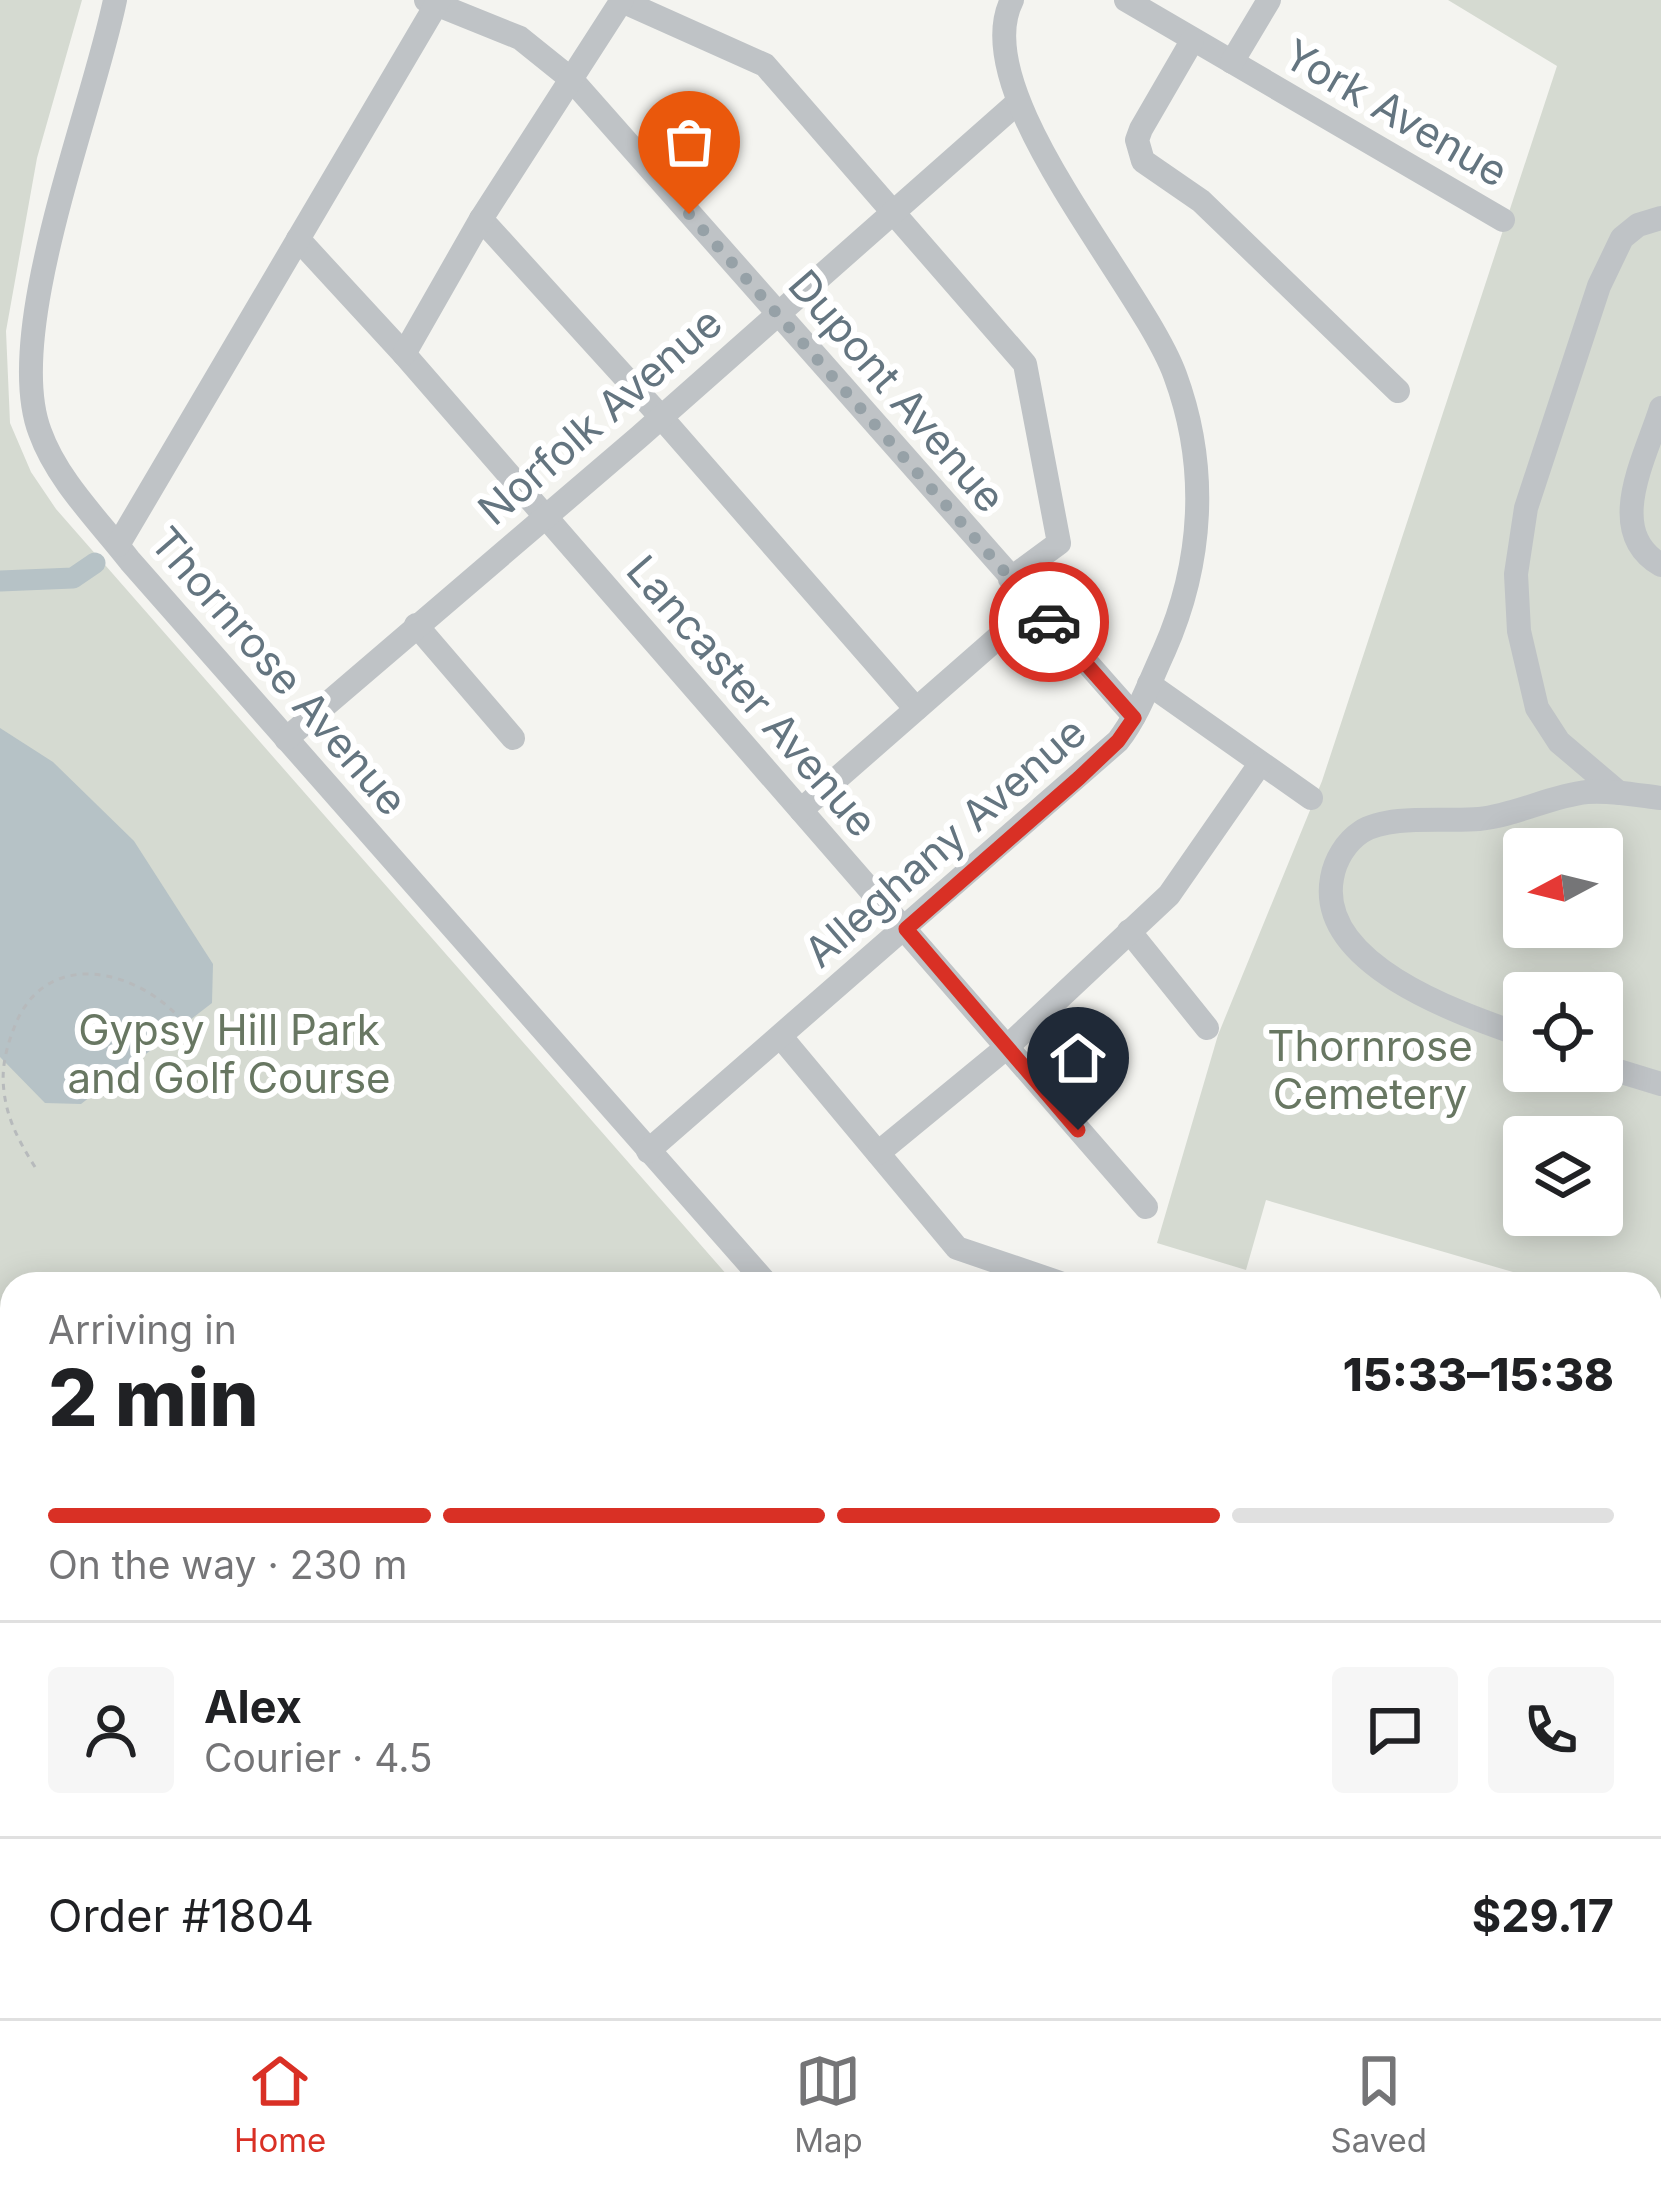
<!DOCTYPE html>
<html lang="en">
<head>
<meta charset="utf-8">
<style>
  body { margin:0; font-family:Inter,sans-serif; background:#f6f6f6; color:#202124; height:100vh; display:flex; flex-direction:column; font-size:45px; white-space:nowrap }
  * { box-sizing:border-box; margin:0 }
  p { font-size:39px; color:#757577 }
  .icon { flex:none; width:66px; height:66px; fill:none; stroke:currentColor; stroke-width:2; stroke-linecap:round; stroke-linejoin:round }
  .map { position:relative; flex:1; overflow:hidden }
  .drawer { position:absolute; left:0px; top:1272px; width:1662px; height:747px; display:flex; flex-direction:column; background:#fff; border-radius:36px 36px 0 0; box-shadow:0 6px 30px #0003 }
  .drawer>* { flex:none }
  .needle { width:78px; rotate:263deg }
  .tools { position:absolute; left:1503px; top:828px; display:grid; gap:24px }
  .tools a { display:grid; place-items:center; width:120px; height:120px; border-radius:12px; background:#fff; box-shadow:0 6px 30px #0003; font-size:60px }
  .pin { position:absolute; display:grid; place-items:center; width:102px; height:102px; color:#fff; margin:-123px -51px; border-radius:50% 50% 50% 0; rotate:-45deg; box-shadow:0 0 12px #0007 }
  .pin .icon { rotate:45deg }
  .courier { position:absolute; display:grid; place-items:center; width:120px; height:120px; margin:-60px; border:9px solid #d93025; border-radius:50%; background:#fff; color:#222; box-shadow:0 3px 15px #0007 }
  .head em { font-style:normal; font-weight:800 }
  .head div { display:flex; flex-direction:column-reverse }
  .head { display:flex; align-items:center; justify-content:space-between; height:204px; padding:0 48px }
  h1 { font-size:78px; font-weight:800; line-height:90px }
  .bar { display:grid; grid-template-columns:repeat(4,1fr); gap:18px 12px; align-content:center; height:144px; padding:0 48px }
  .bar i { height:15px; border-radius:9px; background:#e0e0e0 }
  .bar .active { background:#d93025 }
  .bar p { grid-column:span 4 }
  .line { display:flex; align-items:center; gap:30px; padding:0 48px; border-top:3px solid #e0e0e0 }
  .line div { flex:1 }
  .round { display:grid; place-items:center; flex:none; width:126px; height:126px; border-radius:12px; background:#f6f6f6 }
  .menu { display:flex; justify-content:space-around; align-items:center; height:168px; border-top:3px solid #e0e0e0; background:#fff; font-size:33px; color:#757577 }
  .menu a { display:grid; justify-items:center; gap:6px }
  .menu .active { color:#d93025 }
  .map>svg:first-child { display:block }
</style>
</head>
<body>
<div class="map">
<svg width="1661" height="2018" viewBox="0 0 1661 2018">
  <rect width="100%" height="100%" fill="#f4f4f0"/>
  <g fill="#d5dad1" fill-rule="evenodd">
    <polygon points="0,0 82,0 37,158 6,331 10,423 31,472 56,509 735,1284 12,1284 12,2007 855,2007 888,2018 0,2018"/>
    <path d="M 1448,0 L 1661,0 L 1661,1315 L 1650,1312 L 1650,1284 L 1554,1284 L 1266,1200 L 1246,1270 L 1157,1243 L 1218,1035 L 1322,781 L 1557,66 ZM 1524,849 L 1602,849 L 1602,927 L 1524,927 ZM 1524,993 L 1602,993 L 1602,1071 L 1524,1071 ZM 1524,1137 L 1602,1137 L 1602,1215 L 1524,1215 Z"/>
    <polygon points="1661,1340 1661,1608 1650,1604 1650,1374"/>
  </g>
  <polygon fill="#b6c2c6" points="0,728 53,762 134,841 213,964 212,1003 81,1104 45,1103 0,1057"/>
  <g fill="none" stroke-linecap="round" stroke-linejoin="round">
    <polyline stroke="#b6c2c6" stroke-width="21" points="0,581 73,578 95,563"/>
    <path stroke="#b7babc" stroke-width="3" stroke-dasharray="6 6" stroke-linecap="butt" d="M 35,1167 C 20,1143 7,1120 4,1091 C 1,1070 6,1048 14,1028 C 45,945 140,969 185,1024"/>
    <g stroke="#bfc3c6" stroke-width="24">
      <path d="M 115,0 C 93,109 2,333 40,432 C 57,480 99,521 130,561 L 767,1284"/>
      <polyline points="426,0 520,38 571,79 1134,716"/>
      <polyline points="1126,0 1503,220"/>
      <polyline points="622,1 765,65 1025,364 1059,543 1010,579"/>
      <polyline points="1192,41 1141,129 1137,140 1143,161 1201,201 1398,391"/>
      <polyline points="1232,62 1269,0"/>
      <polyline points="481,219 661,417 916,709"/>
      <polyline points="298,239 404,354 1146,1207"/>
      <polyline points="404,354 481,219 622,0"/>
      <path d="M 1661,408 C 1646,457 1603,531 1661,565"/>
      <polyline points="118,545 439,0"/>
      <polyline points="416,625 513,738"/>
      <polyline points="1149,684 1311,798"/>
      <polyline points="286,739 639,437 1017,103"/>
      <polyline points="1619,793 1559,742 1537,708 1519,631 1516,574 1526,508 1599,286 1622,238 1638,225 1661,218"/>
      <polyline points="801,810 1034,606"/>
      <polyline points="1129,931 1207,1028"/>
      <path d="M 1524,1036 C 1461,1014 1316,965 1332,878 C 1335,860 1346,842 1361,832 C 1388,814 1447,822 1479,819 C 1517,815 1550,796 1587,792 C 1611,790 1637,795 1661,798"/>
      <polyline points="781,1037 957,1248 1063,1284"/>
      <polyline points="1602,1066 1661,1084"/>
      <path d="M 648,1151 L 1118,741 C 1139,714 1150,681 1164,651 C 1203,563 1209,467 1175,375 C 1141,283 965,92 1012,0"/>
      <polyline points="878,1153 1007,1047 1169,895 1260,764"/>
      <polyline points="1650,1632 1661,1635"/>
      <polyline points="1650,1769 1661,1773"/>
      <polyline points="1650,1917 1661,1921"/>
      <polyline points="964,2007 1001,2018"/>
      <polyline points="1486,2007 1523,2018"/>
      <polyline points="1355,2018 1358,2007"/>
    </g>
  </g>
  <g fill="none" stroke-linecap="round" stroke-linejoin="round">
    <polyline stroke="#96a1a7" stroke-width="12" stroke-dasharray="0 21.6" points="689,214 1049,622"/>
    <polyline stroke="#d93025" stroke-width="15" points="1049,622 1134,718 1118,741 1079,778 906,929 1078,1130"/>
  </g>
  <g text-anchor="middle" stroke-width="12" stroke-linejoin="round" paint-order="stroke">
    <g font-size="42" fill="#647580" stroke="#fff">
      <text transform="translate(1396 113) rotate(30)" y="15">York Avenue</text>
      <text transform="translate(897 391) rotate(49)" y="15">Dupont Avenue</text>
      <text transform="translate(600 416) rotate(-41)" y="15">Norfolk Avenue</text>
      <text transform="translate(279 671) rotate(49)" y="15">Thornrose Avenue</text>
      <text transform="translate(752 696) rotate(49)" y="15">Lancaster Avenue</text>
      <text transform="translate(945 842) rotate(-41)" y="15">Alleghany Avenue</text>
    </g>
    <g font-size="42" fill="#687762" stroke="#fff">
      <text x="229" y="1045">Gypsy Hill Park<tspan x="229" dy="48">and Golf Course</tspan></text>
      <text x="1370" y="1061">Thornrose<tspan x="1370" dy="48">Cemetery</tspan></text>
    </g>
  </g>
</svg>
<div class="tools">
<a><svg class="needle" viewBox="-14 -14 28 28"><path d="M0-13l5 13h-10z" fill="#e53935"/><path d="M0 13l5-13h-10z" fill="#757577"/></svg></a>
<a><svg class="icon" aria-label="locate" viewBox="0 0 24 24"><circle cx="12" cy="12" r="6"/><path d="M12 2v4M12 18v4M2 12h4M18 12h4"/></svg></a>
<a><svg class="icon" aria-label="layers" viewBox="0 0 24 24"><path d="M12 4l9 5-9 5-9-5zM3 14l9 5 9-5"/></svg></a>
</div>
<div class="pin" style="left:689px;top:214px;background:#ea580c"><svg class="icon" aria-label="bag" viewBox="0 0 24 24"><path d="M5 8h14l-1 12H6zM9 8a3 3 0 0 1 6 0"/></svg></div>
<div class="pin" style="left:1078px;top:1130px;background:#1f2937"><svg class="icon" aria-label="home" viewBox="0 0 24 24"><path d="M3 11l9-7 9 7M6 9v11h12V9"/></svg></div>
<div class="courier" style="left:1049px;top:622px"><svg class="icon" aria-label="car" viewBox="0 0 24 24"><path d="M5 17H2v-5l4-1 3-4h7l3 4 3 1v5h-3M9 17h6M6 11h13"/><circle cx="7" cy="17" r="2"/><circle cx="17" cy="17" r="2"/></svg></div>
<section class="drawer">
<div class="head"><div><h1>2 min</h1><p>Arriving in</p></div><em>15:33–15:38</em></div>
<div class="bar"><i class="active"></i><i class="active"></i><i class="active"></i><i></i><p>On the way · 230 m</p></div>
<div class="line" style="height:216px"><a class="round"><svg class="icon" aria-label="person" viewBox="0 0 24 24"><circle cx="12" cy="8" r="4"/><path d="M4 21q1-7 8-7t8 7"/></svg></a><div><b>Alex</b><p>Courier · 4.5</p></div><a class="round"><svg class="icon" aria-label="chat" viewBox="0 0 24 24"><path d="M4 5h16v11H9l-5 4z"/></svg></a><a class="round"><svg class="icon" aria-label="phone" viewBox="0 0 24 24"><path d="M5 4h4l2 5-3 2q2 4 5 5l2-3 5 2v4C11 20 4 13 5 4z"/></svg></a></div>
<div class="line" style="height:156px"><div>Order #1804</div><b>$29.17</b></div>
</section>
</div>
<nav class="menu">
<a class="active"><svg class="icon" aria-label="home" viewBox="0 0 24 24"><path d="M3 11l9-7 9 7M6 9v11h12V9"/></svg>Home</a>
<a><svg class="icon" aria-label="map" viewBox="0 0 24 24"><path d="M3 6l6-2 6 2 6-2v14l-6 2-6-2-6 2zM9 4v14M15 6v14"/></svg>Map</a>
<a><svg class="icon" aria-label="saved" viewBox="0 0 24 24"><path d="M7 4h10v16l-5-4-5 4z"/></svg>Saved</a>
</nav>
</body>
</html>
